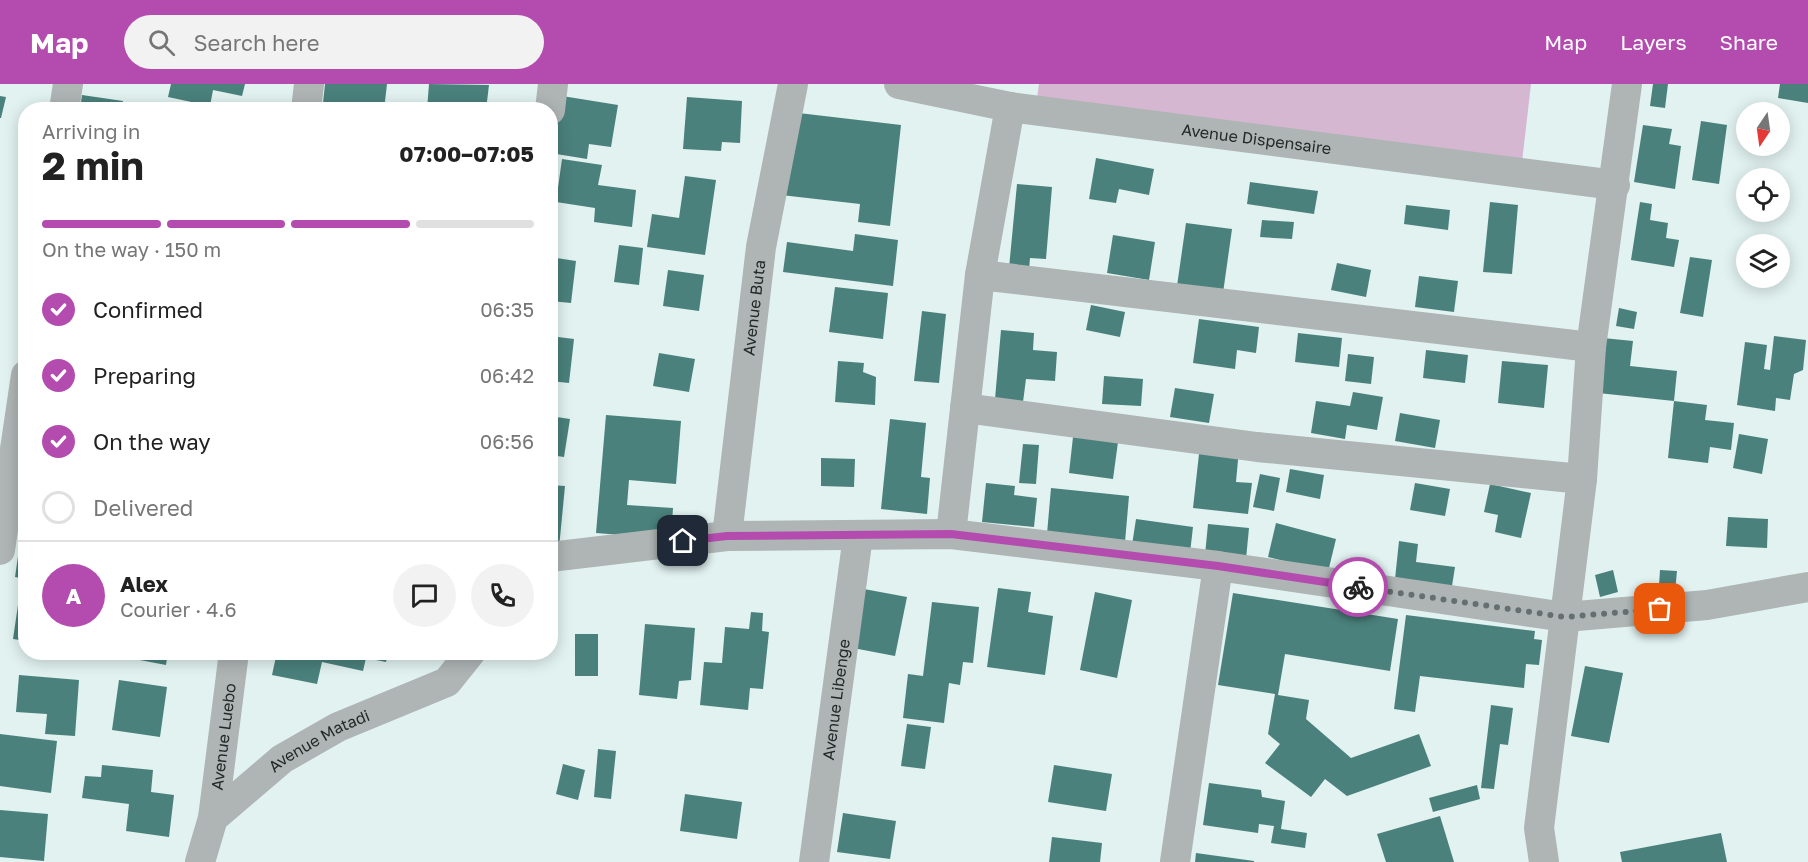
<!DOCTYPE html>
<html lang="en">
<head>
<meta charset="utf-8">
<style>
  body { margin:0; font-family:"Golos Text",sans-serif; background:#f2f2f2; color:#222; height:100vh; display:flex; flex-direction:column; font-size:22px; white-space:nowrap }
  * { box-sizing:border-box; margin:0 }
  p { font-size:20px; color:#767676 }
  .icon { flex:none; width:33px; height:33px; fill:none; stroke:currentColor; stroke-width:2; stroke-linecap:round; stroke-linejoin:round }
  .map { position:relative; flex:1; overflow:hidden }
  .panel { position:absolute; left:18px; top:18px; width:540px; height:558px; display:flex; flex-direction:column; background:#fff; border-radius:24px; box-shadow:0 3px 15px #0003 }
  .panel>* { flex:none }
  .needle { width:39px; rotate:193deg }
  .buttons { position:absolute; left:1736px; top:18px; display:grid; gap:12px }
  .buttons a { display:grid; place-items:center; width:54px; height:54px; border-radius:50%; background:#fff; box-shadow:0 3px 15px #0003; font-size:30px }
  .pin { position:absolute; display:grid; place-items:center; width:51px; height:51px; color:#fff; margin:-26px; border-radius:12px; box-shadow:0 3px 9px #0006 }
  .courier { position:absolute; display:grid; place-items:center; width:60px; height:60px; margin:-30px; border:4px solid #b44caf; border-radius:50%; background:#fff; color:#222; box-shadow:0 2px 8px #0007 }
  .head em { font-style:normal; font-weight:700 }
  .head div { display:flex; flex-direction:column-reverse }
  .head { display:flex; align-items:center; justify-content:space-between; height:102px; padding:0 24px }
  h1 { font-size:39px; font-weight:700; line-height:45px }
  .bar { display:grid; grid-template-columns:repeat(4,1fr); gap:9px 6px; align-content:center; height:72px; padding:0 24px }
  .bar i { height:8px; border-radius:4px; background:#e0e0e0 }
  .bar .current { background:#b44caf }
  .bar p { grid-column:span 4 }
  .line { display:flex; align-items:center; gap:15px; padding:0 24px; border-top:2px solid #e0e0e0 }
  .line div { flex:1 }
  .round { display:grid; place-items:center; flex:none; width:63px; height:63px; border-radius:32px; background:#f2f2f2 }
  ol { padding:0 24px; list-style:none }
  li { display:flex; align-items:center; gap:18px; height:66px }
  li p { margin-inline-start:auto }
  li .icon { padding:6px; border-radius:50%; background:#b44caf; color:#fff; stroke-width:4 }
  li:last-child { color:#767676 }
  li i { width:33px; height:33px; border:3px solid #e0e0e0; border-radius:50% }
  header { display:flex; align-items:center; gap:36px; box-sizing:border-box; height:84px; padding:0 30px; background:#b44caf; color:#fff }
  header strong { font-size:28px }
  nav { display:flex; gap:33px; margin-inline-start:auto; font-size:21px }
  .search { width:420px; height:54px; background:#f2f2f2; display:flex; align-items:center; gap:15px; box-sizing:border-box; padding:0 21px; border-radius:33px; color:#767676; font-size:22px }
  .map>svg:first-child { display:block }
</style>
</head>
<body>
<header>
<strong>Map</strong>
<div class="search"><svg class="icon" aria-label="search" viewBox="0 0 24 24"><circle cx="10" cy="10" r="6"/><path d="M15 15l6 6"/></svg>Search here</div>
<nav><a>Map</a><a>Layers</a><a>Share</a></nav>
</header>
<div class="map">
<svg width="1808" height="778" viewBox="0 0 1808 778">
  <rect width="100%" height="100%" fill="#e1f2f0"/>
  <polygon fill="#d5b7d1" points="1039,0 1531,0 1522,78 1036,22"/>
  <g fill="#4a817c">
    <polygon points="171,0 245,0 242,12 213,6 210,22 168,13"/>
    <polygon points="325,0 387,0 384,26 323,19"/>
    <polygon points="429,0 489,1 486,26 427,26"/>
    <polygon points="1653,0 1668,0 1665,24 1650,22"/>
    <polygon points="1780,0 1808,0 1808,19 1778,14"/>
    <polygon points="82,11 123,17 122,26 80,26"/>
    <polygon points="556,11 618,21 611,63 589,60 587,75 550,69 550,45"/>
    <polygon points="0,12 6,13 1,34 0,34"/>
    <polygon points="687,13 742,17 740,59 722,58 721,67 683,65"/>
    <polygon points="790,28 901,41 890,142 858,138 860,120 781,111"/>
    <polygon points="1701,37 1727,41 1719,100 1692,96"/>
    <polygon points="1643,41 1672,45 1669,60 1681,62 1675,105 1634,98"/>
    <polygon points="1096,74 1154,85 1149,111 1119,105 1116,119 1089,115"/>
    <polygon points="562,75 602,81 598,101 636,106 632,143 594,138 595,124 556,118"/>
    <polygon points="685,92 716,96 705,171 647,163 652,130 679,134"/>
    <polygon points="1250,98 1318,107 1314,130 1247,120"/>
    <polygon points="1017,100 1052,103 1046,175 1030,174 1029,186 1009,184"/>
    <polygon points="1490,118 1518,121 1512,190 1483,188"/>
    <polygon points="1640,118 1652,120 1650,136 1668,139 1666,154 1679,156 1674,183 1631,176"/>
    <polygon points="1406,121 1450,126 1448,146 1404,140"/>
    <polygon points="1262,136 1294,138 1292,155 1260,153"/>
    <polygon points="1186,139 1232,145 1223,209 1177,202"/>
    <polygon points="855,150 898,156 893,202 783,188 787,158 853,167"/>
    <polygon points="1113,151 1155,158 1149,196 1107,189"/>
    <polygon points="619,161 643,164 639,201 614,198"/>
    <polygon points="550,173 576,177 571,219 550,217"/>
    <polygon points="1690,173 1712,176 1703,233 1680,229"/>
    <polygon points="1337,179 1371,186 1366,213 1331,206"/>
    <polygon points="668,186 704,191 699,227 663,222"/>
    <polygon points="1419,192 1458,197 1454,228 1415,223"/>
    <polygon points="835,203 888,209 883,255 829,248"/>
    <polygon points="1091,221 1125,228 1120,253 1086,246"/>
    <polygon points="1619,224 1637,228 1634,245 1616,242"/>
    <polygon points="922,227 946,230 939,299 914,297"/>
    <polygon points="1199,235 1259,243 1256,269 1237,266 1235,285 1193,279"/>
    <polygon points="1001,246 1034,249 1033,266 1057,268 1055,297 1026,295 1023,318 995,315"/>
    <polygon points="1298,249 1342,254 1339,283 1295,278"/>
    <polygon points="550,252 574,255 569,299 550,297"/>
    <polygon points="1774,252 1806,256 1803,286 1794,290 1790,316 1776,314 1775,327 1737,321 1745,258 1767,261 1764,285 1770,286"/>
    <polygon points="1603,254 1633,257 1630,282 1677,287 1674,317 1707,321 1705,336 1734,339 1731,366 1710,363 1708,379 1668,374 1674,317 1598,309"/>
    <polygon points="1426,266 1468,271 1465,299 1423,294"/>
    <polygon points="659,269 695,275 689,308 653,302"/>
    <polygon points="1348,270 1374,273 1371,300 1345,297"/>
    <polygon points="838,277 864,279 863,288 876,293 875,321 835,318"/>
    <polygon points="1502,277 1548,281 1544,324 1498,319"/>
    <polygon points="1104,292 1143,295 1141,322 1102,320"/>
    <polygon points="1175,304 1214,310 1209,339 1170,333"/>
    <polygon points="1353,308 1383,313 1377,346 1347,341 1345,355 1311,349 1316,317 1350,322"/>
    <polygon points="1400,329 1440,336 1435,364 1395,357"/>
    <polygon points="606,331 681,337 676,400 629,396 627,421 673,424 671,455 596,449"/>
    <polygon points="550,332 570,335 564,373 550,371"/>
    <polygon points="890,335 926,339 921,393 930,394 927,430 881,425"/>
    <polygon points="1739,350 1768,355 1762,390 1733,384"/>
    <polygon points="1073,353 1118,358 1113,395 1069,389"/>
    <polygon points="1023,360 1039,361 1036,400 1019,399"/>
    <polygon points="1200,361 1239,365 1236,398 1252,399 1248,430 1193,424"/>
    <polygon points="821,374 855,375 854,403 821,402"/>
    <polygon points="1290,385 1324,391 1320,415 1286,408"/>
    <polygon points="1260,390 1280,394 1274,427 1253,423"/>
    <polygon points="986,399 1015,402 1014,411 1037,414 1034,443 982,438"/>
    <polygon points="1415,399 1450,405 1445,432 1410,426"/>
    <polygon points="1490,400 1531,409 1521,454 1495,448 1498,431 1484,428"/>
    <polygon points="550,401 565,402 559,464 550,463"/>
    <polygon points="1051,404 1129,412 1125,458 1047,450"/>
    <polygon points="1728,433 1768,435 1767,464 1726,462"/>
    <polygon points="1136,435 1193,443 1190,469 1132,461"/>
    <polygon points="1276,439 1336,455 1328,488 1268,473"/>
    <polygon points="1208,440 1249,444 1246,475 1205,471"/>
    <polygon points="22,445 26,446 26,495 15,493"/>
    <polygon points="1399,457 1418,460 1416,478 1455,483 1452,502 1395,495"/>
    <polygon points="1613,486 1618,508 1600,513 1595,491"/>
    <polygon points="1660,486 1677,487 1674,518 1658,517"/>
    <polygon points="998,504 1031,508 1028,528 1053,532 1045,591 987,583"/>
    <polygon points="864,505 907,513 895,572 853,564"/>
    <polygon points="1095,508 1132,516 1117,594 1080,586"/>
    <polygon points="1233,509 1398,535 1390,587 1285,570 1278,611 1309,616 1306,635 1351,674 1419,650 1431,682 1347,712 1325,695 1311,713 1265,679 1280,660 1268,650 1275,610 1218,601"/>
    <polygon points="932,518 979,523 973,579 963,578 960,601 949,599 944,639 903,634 908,590 923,592"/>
    <polygon points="18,521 26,522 26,557 13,555"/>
    <polygon points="751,528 763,529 762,547 769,548 763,605 750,604 748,626 700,621 704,578 722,579 725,543 749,545"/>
    <polygon points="1406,531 1535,547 1534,555 1542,556 1539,581 1526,580 1524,604 1420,592 1415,628 1394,625"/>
    <polygon points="645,540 695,544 691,596 679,597 677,615 639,611"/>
    <rect x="575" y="550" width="23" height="42"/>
    <polygon points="130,568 168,568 166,581 129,574"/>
    <polygon points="277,568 388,568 386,578 366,574 363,587 322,578 317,600 272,591"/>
    <polygon points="1585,582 1623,589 1609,659 1571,652"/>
    <polygon points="19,591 79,596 75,652 45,650 47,630 16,628"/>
    <polygon points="119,596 167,603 160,653 112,646"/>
    <polygon points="1491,621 1513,624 1508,661 1500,660 1494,705 1481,704"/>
    <polygon points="907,640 931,643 925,685 901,682"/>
    <polygon points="0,650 57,657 51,709 0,702"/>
    <polygon points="598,665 616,667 611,715 594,713"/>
    <polygon points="563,680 585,686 578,716 556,710"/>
    <polygon points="102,681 153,686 151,708 174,711 169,753 126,747 129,720 82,714 85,692 101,693"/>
    <polygon points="1054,681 1112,690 1106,727 1048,718"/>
    <polygon points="1209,699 1261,706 1262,713 1285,717 1281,745 1307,749 1305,764 1271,759 1274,742 1259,740 1258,749 1203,741"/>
    <polygon points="1477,701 1480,715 1433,728 1429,714"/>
    <polygon points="685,710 742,718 737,755 680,747"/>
    <polygon points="0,726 48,730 44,777 0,773"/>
    <polygon points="843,729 896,737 890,775 837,768"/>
    <polygon points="1440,732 1454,778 1386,778 1377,750"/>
    <polygon points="1721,749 1727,778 1622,778 1620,768"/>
    <polygon points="1052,753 1102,759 1100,778 1049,778"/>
    <polygon points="1196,769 1254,777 1254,778 1195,778"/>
  </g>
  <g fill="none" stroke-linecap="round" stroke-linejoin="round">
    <g stroke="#aeb5b4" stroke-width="30">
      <path id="s1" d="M 899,0 L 1010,23 L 1615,101"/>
      <polyline points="64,26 68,0"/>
      <polyline points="306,26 309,0"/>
      <polyline points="550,26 553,0"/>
      <polyline points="980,191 1591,263"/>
      <polyline points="965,324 1257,363 1582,395"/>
      <polyline points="951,450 980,191 1010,23"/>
      <path id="s2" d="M 727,452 L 761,163 L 793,0"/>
      <polyline points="0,466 26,291"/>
      <polyline points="550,473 727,452 951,450 1218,482 1565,533 1707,521 1808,503"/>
      <path id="s3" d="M 213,734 L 234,568"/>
      <path id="s4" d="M 200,778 L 213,734 L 282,675 L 338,643 L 447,598 L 471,568"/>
      <path id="s5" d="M 814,778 L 858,452"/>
      <polyline points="1175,778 1218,482"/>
      <polyline points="1544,778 1539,744 1582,395 1591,263 1627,0"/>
    </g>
  </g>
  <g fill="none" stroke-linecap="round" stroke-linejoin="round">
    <polyline stroke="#666f6f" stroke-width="6" stroke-dasharray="0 10.8" points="1358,503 1565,533 1660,525"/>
    <polyline stroke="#b44caf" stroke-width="8" points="683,457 727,452 951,450 1218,482 1358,503"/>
  </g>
  <g text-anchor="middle" stroke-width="5" stroke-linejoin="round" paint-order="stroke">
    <g font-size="16" fill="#232929" stroke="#fff">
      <text dy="6" stroke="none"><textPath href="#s1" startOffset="362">Avenue Dispensaire</textPath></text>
      <text dy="6" stroke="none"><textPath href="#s2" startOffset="230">Avenue Buta</textPath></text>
      <text dy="6" stroke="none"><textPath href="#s5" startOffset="164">Avenue Libenge</textPath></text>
      <text dy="6" stroke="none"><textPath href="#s3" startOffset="82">Avenue Luebo</textPath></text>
      <text dy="6" stroke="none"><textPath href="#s4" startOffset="178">Avenue Matadi</textPath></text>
    </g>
  </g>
</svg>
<div class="buttons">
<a><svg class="needle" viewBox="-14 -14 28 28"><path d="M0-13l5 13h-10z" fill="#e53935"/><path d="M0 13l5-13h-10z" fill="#767676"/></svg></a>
<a><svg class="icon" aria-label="locate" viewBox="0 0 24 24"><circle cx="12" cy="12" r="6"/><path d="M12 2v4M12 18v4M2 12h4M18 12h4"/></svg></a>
<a><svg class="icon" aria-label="layers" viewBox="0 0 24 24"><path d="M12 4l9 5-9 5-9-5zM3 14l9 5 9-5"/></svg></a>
</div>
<div class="pin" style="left:1660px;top:525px;background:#ea580c"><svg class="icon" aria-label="bag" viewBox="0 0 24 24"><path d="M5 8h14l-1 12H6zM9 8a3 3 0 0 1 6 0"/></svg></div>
<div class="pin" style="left:683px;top:457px;background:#1f2937"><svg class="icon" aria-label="home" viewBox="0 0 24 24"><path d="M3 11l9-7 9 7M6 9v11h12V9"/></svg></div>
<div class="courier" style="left:1358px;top:503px"><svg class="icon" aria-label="bike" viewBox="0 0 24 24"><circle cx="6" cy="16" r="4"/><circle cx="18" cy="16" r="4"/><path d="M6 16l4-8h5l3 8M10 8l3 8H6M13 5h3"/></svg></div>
<section class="panel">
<div class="head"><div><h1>2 min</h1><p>Arriving in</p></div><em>07:00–07:05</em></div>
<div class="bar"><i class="current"></i><i class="current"></i><i class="current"></i><i></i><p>On the way · 150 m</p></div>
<ol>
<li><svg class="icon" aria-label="check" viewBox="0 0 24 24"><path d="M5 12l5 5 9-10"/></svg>Confirmed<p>06:35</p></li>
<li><svg class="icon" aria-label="check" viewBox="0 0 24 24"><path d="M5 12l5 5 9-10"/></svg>Preparing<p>06:42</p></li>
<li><svg class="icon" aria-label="check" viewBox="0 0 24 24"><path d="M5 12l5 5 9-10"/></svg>On the way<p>06:56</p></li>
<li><i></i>Delivered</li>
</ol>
<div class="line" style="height:108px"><b class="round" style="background:#b44caf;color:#fff">A</b><div><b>Alex</b><p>Courier · 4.6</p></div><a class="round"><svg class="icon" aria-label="chat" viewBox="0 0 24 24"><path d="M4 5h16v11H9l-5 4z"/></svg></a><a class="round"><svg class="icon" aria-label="phone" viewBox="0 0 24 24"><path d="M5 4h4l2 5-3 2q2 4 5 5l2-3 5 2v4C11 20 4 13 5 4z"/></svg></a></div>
</section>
</div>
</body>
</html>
